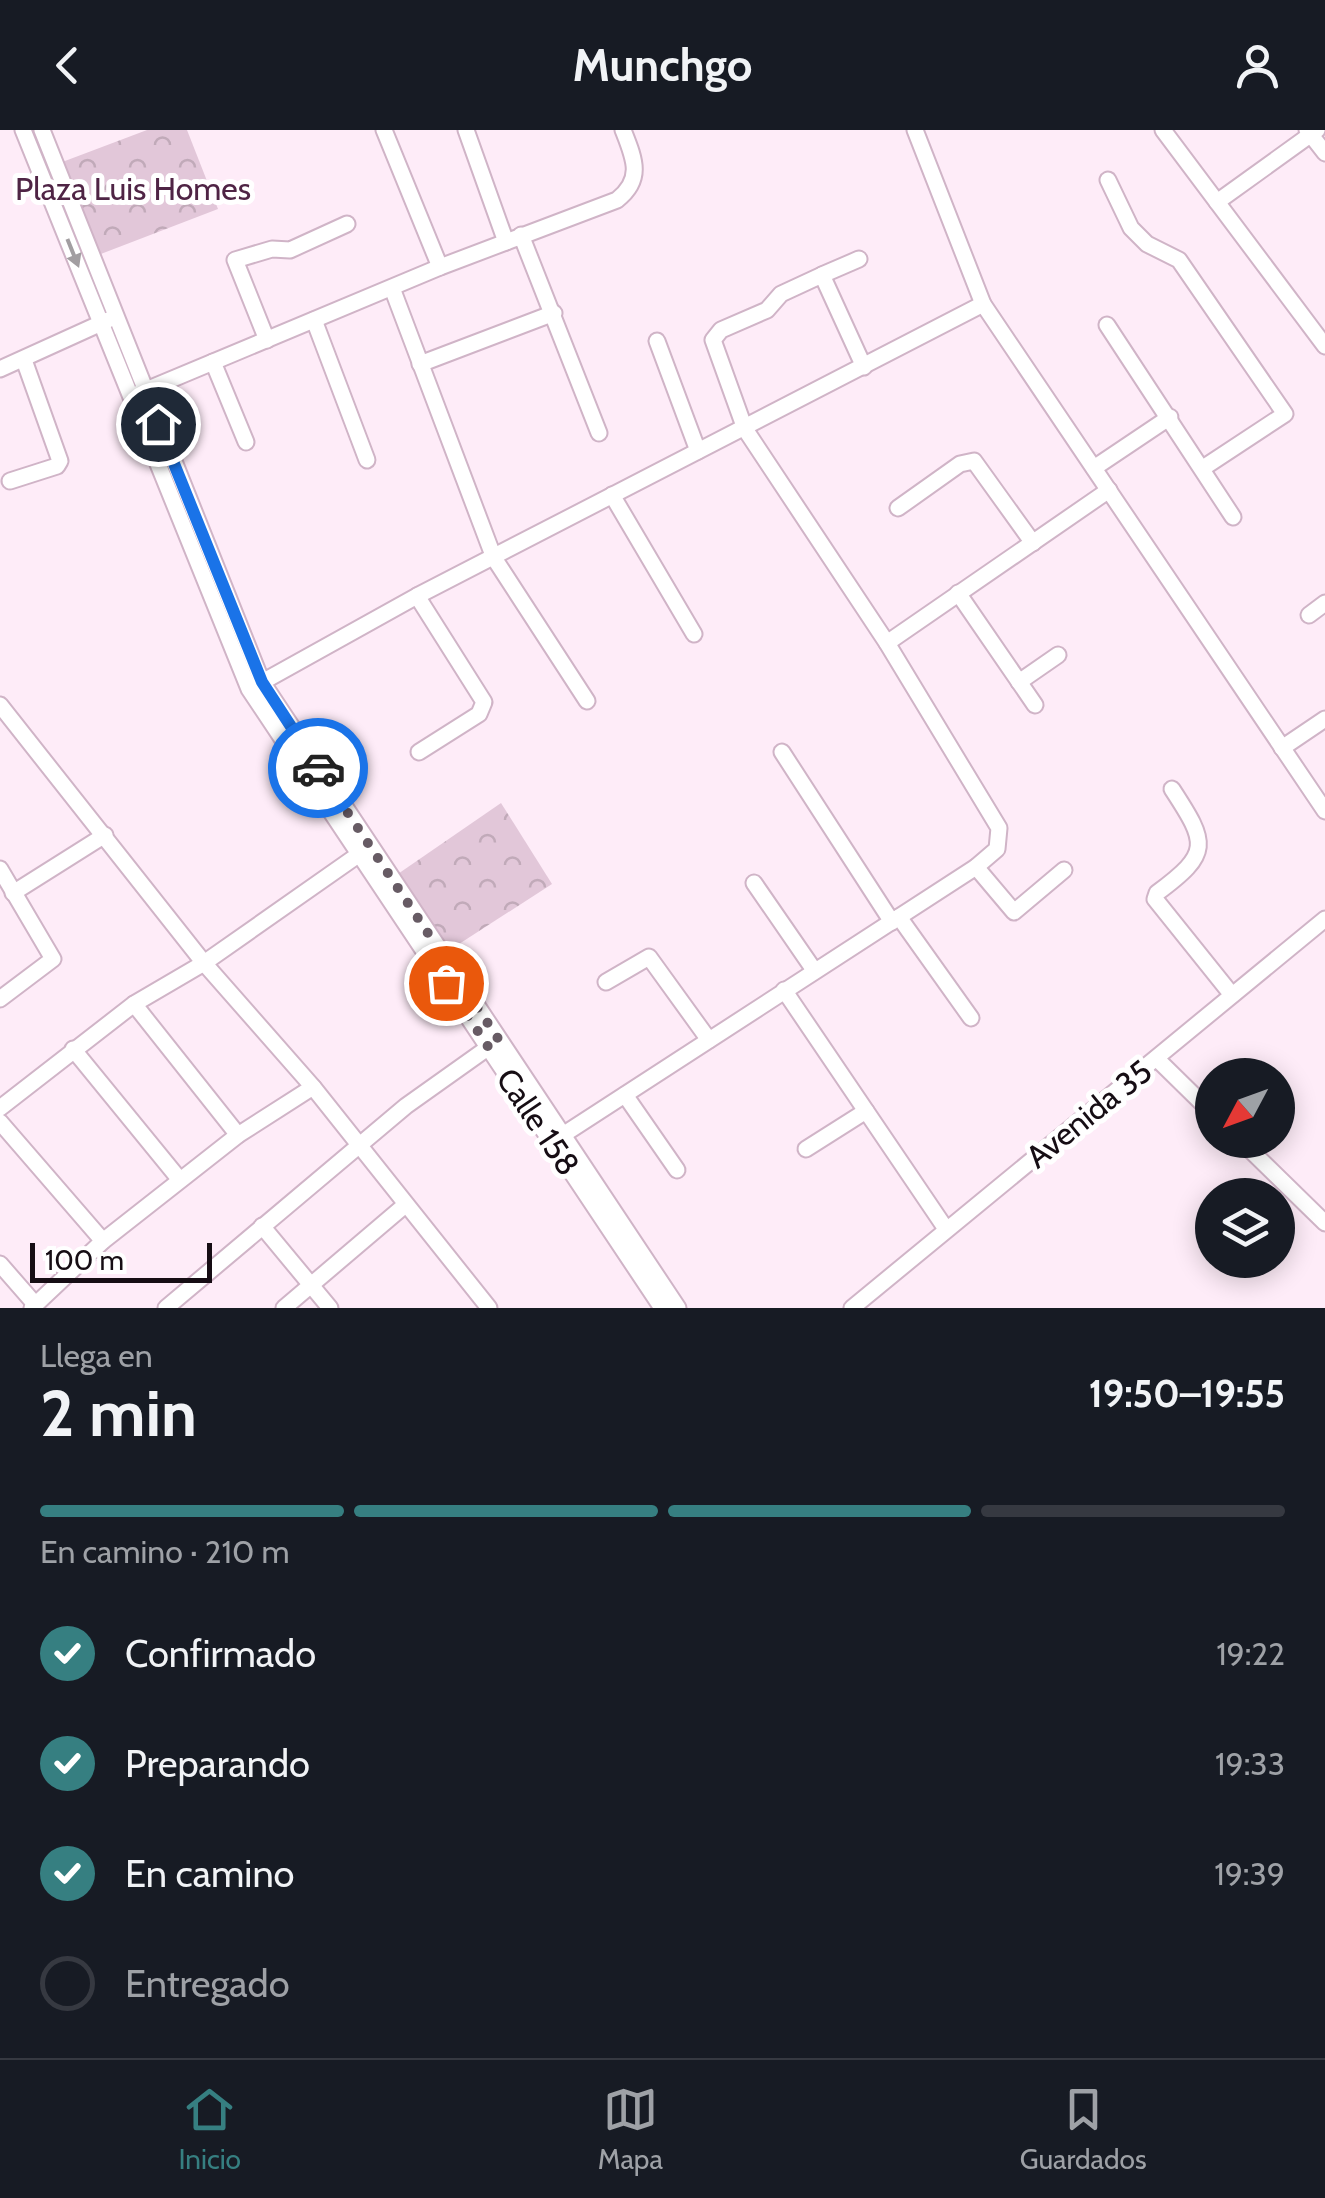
<!DOCTYPE html>
<html lang="es">
<head>
<meta charset="utf-8">
<style>
  body { margin:0; font-family:Cabin,sans-serif; background:#20242c; color:#f1f3f6; height:100vh; display:flex; flex-direction:column; font-size:38px; white-space:nowrap }
  * { box-sizing:border-box; margin:0 }
  p { font-size:32px; color:#9ea1a6 }
  .icon { flex:none; width:55px; height:55px; fill:none; stroke:currentColor; stroke-width:2; stroke-linecap:round; stroke-linejoin:round }
  .map { position:relative; height:1178px; overflow:hidden }
  .panel { display:flex; flex-direction:column; background:#171b24; flex:1 }
  .panel>* { flex:none }
  .needle { width:65px; rotate:229deg }
  .buttons { position:absolute; left:1195px; top:928px; display:grid; gap:20px }
  .buttons a { display:grid; place-items:center; width:100px; height:100px; border-radius:50%; background:#171b24; box-shadow:0 5px 25px #0003; font-size:50px }
  .scale { position:absolute; left:30px; bottom:25px; width:182px; box-sizing:border-box; padding-left:10px; border:5px solid #160d14; border-top:0; font-size:28px; line-height:35px; white-space:nowrap; color:#160d14; -webkit-text-stroke:8px #fff; paint-order:stroke }
  .pin { position:absolute; display:grid; place-items:center; width:85px; height:85px; color:#fff; margin:-42px; border:5px solid #fff; border-radius:50%; box-shadow:0 2px 10px #0007 }
  .courier { position:absolute; display:grid; place-items:center; width:100px; height:100px; margin:-50px; border:8px solid #1a73e8; border-radius:50%; background:#fff; color:#222; box-shadow:0 2px 12px #0007 }
  .summary em { font-style:normal; font-weight:700 }
  .summary div { display:flex; flex-direction:column-reverse }
  .summary { display:flex; align-items:center; justify-content:space-between; height:170px; padding:0 40px }
  h1 { font-size:65px; font-weight:700; line-height:75px }
  .bar { display:grid; grid-template-columns:repeat(4,1fr); gap:15px 10px; align-content:center; height:120px; padding:0 40px }
  .bar i { height:12px; border-radius:8px; background:#363941 }
  .bar .on { background:#367f81 }
  .bar p { grid-column:span 4 }
  ol { padding:0 40px; list-style:none }
  li { display:flex; align-items:center; gap:30px; height:110px }
  li p { margin-inline-start:auto }
  li .icon { padding:10px; border-radius:50%; background:#367f81; color:#fff; stroke-width:4 }
  li:last-child { color:#9ea1a6 }
  li i { width:55px; height:55px; border:5px solid #363941; border-radius:50% }
  header { display:flex; justify-content:space-between; align-items:center; height:130px; padding:0 40px; background:#171b24; font-size:45px; font-weight:700 }
  .tab-bar { display:flex; justify-content:space-around; align-items:center; height:140px; border-top:2px solid #363941; background:#171b24; font-size:28px; color:#9ea1a6 }
  .tab-bar a { display:grid; justify-items:center; gap:5px }
  .tab-bar .on { color:#367f81 }
  .map>svg:first-child { display:block }
</style>
</head>
<body>
<header><svg class="icon" aria-label="back" viewBox="0 0 24 24"><path d="M15 5l-7 7 7 7"/></svg>Munchgo<svg class="icon" aria-label="person" viewBox="0 0 24 24"><circle cx="12" cy="8" r="4"/><path d="M4 21q1-7 8-7t8 7"/></svg></header>
<div class="map">
<svg width="1325" height="1178" viewBox="0 0 1325 1178">
  <defs>
    <pattern id="park-crowns" width="20" height="18" patternUnits="userSpaceOnUse" patternTransform="scale(2.5)"><rect width="20" height="18" fill="#e2c7d9"/><path d="M2 6a3 3 0 1 1 6 0M12 15a3 3 0 1 1 6 0" fill="none" stroke="#c1aab9"/></pattern>
  </defs>
  <rect width="100%" height="100%" fill="#feecf8"/>
  <g fill="url(#park-crowns)">
    <polygon points="147,0 187,0 218,79 93,127 57,34"/>
    <polygon points="501,673 552,754 442,825 392,748"/>
  </g>
  <g fill="none" stroke-linecap="round" stroke-linejoin="round">
    <g stroke="#d0b4c7" stroke-width="19">
      <g id="minor">
        <polyline points="23,0 249,559 662,1178"/>
        <polyline points="42,0 262,552 678,1178"/>
        <polyline points="384,0 440,137"/>
        <polyline points="466,0 506,112"/>
        <polyline points="915,0 983,174 1325,681"/>
        <polyline points="1163,0 1325,216"/>
        <polyline points="1307,0 1325,23"/>
        <polyline points="1108,50 1131,98 1147,114 1179,130 1285,284 1203,338"/>
        <polyline points="1217,72 1317,0"/>
        <polyline points="521,105 599,303"/>
        <polyline points="822,145 859,129"/>
        <polyline points="392,158 494,428 587,571"/>
        <polyline points="314,190 367,330"/>
        <polyline points="1107,195 1233,387"/>
        <polyline points="267,210 235,130 272,119 290,120 347,94"/>
        <polyline points="657,211 698,321"/>
        <polyline points="213,232 246,312"/>
        <polyline points="420,234 554,183"/>
        <polyline points="0,239 108,190"/>
        <path d="M 139,263 L 440,137 L 617,70 C 644,49 634,28 623,0"/>
        <polyline points="1094,338 1170,287"/>
        <polyline points="10,351 57,336 60,331 24,230"/>
        <polyline points="612,365 694,504"/>
        <polyline points="898,378 960,334 974,331 1033,413"/>
        <polyline points="958,463 1035,575"/>
        <polyline points="417,466 484,572 479,584 419,622"/>
        <polyline points="1309,485 1325,473"/>
        <polyline points="887,513 1109,360"/>
        <polyline points="1019,552 1058,525"/>
        <polyline points="257,555 417,466 983,174"/>
        <polyline points="0,575 204,833 313,957 489,1178"/>
        <polyline points="1282,618 1325,589"/>
        <polyline points="782,622 892,792"/>
        <path d="M 1172,659 C 1208,714 1211,723 1157,763 L 1155,769 L 1232,865"/>
        <polyline points="976,737 1014,782 1064,740"/>
        <polyline points="0,739 53,829 0,869"/>
        <polyline points="754,753 814,840"/>
        <polyline points="13,763 105,705"/>
        <polyline points="899,787 971,888"/>
        <polyline points="606,852 649,827 709,910"/>
        <polyline points="784,860 946,1099"/>
        <polyline points="134,874 238,1005"/>
        <polyline points="73,919 180,1050"/>
        <polyline points="1157,929 1212,983"/>
        <polyline points="625,965 677,1040"/>
        <polyline points="0,978 134,874 204,833 368,718"/>
        <polyline points="0,992 103,1111"/>
        <polyline points="1240,1010 1325,1093"/>
        <polyline points="552,1012 976,737 997,719 999,698 887,513 745,299 713,210 721,200 767,180 781,164 822,145 864,237"/>
        <polyline points="806,1019 866,981"/>
        <polyline points="262,1096 330,1178"/>
        <polyline points="0,1134 34,1173"/>
        <polyline points="32,1178 103,1111 238,1005 313,957"/>
        <polyline points="166,1178 406,976 496,912"/>
        <polyline points="284,1178 404,1076"/>
        <polyline points="852,1178 1325,789"/>
      </g>
    </g>
    <use href="#minor" stroke="#fff" stroke-width="15"/>
  </g>
  <defs><path id="oneway-solid" d="M-6-.8H1V-3.2L6.5 0L1 3.2V.8H-6Z" transform="scale(2.5)"/></defs>
  <use fill="#a29ea1" href="#oneway-solid" transform="translate(73 123) rotate(68)"/>
  <g fill="none" stroke-linecap="round" stroke-linejoin="round">
    <polyline stroke="#675b64" stroke-width="10" stroke-dasharray="0 18" points="318,638 499,910 489,918 446,853"/>
    <polyline stroke="#1a73e8" stroke-width="12" points="158,294 262,552 318,638"/>
  </g>
  <g text-anchor="middle" stroke-width="10" stroke-linejoin="round" paint-order="stroke">
    <g font-size="32" fill="#4f2445" stroke="#fff">
      <text x="133" y="70">Plaza Luis Homes</text>
    </g>
    <g font-size="32" fill="#160d14" stroke="#fff">
      <text transform="translate(1089 984) rotate(-39)" y="11">Avenida 35</text>
      <text transform="translate(538 992) rotate(56)" y="11">Calle 158</text>
    </g>
  </g>
</svg>
<div class="buttons">
<a><svg class="needle" viewBox="-14 -14 28 28"><path d="M0-13l5 13h-10z" fill="#e53935"/><path d="M0 13l5-13h-10z" fill="#9ea1a6"/></svg></a>
<a><svg class="icon" aria-label="layers" viewBox="0 0 24 24"><path d="M12 4l9 5-9 5-9-5zM3 14l9 5 9-5"/></svg></a>
</div>
<div class="scale">100 m</div>
<div class="pin" style="left:446px;top:853px;background:#ea580c"><svg class="icon" aria-label="bag" viewBox="0 0 24 24"><path d="M5 8h14l-1 12H6zM9 8a3 3 0 0 1 6 0"/></svg></div>
<div class="pin" style="left:158px;top:294px;background:#1f2937"><svg class="icon" aria-label="home" viewBox="0 0 24 24"><path d="M3 11l9-7 9 7M6 9v11h12V9"/></svg></div>
<div class="courier" style="left:318px;top:638px"><svg class="icon" aria-label="car" viewBox="0 0 24 24"><path d="M5 17H2v-5l4-1 3-4h7l3 4 3 1v5h-3M9 17h6M6 11h13"/><circle cx="7" cy="17" r="2"/><circle cx="17" cy="17" r="2"/></svg></div>
</div>
<section class="panel">
<div class="summary"><div><h1>2 min</h1><p>Llega en</p></div><em>19:50–19:55</em></div>
<div class="bar"><i class="on"></i><i class="on"></i><i class="on"></i><i></i><p>En camino · 210 m</p></div>
<ol>
<li><svg class="icon" aria-label="check" viewBox="0 0 24 24"><path d="M5 12l5 5 9-10"/></svg>Confirmado<p>19:22</p></li>
<li><svg class="icon" aria-label="check" viewBox="0 0 24 24"><path d="M5 12l5 5 9-10"/></svg>Preparando<p>19:33</p></li>
<li><svg class="icon" aria-label="check" viewBox="0 0 24 24"><path d="M5 12l5 5 9-10"/></svg>En camino<p>19:39</p></li>
<li><i></i>Entregado</li>
</ol>
</section>
<nav class="tab-bar">
<a class="on"><svg class="icon" aria-label="home" viewBox="0 0 24 24"><path d="M3 11l9-7 9 7M6 9v11h12V9"/></svg>Inicio</a>
<a><svg class="icon" aria-label="map" viewBox="0 0 24 24"><path d="M3 6l6-2 6 2 6-2v14l-6 2-6-2-6 2zM9 4v14M15 6v14"/></svg>Mapa</a>
<a><svg class="icon" aria-label="saved" viewBox="0 0 24 24"><path d="M7 4h10v16l-5-4-5 4z"/></svg>Guardados</a>
</nav>
</body>
</html>
